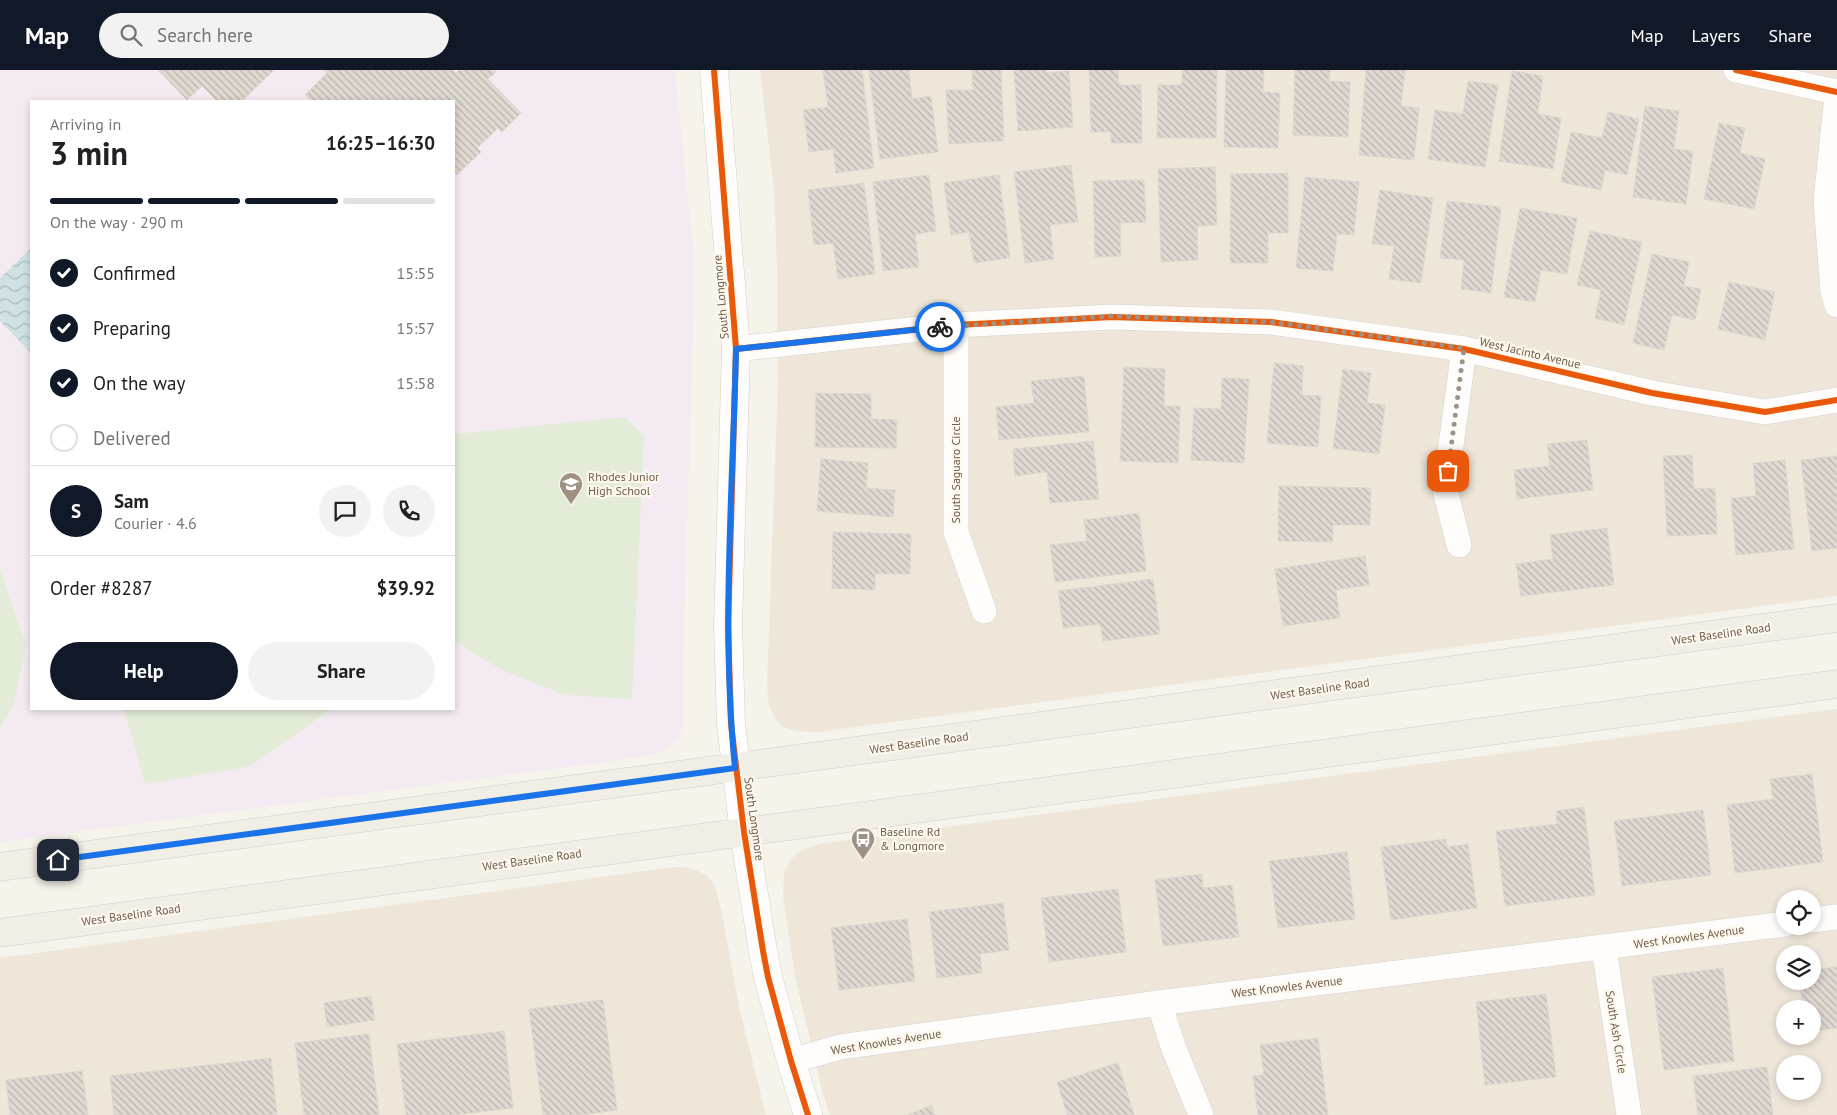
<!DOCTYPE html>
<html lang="en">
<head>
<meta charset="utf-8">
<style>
  body { margin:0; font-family:"PT Sans",sans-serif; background:#f2f2f2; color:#202124; height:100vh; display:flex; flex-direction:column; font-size:19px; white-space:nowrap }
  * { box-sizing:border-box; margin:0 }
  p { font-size:16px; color:#757577 }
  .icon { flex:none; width:28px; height:28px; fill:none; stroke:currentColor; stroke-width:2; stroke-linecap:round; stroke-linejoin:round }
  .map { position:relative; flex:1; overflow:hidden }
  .drawer { position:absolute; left:30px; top:30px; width:425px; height:610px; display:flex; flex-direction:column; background:#fff; border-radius:0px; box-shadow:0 2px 8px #0003 }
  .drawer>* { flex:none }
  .buttons { position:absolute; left:1776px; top:820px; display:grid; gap:10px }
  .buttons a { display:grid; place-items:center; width:45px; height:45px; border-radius:50%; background:#fff; box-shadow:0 2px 8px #0003; font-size:25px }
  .pin { position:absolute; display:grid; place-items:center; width:42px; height:42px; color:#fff; margin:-21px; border-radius:10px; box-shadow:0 2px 8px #0006 }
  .courier { position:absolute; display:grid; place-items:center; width:50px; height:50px; margin:-25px; border:4px solid #1a73e8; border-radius:50%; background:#fff; color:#222; box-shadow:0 1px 6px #0007 }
  .head em { font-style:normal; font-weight:600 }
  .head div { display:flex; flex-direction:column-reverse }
  .head { display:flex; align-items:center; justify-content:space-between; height:85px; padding:0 20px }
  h1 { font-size:32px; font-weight:600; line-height:38px }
  .bar { display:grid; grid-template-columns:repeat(4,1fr); gap:8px 5px; align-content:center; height:60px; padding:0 20px }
  .bar i { height:6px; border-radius:4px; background:#e0e0e0 }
  .bar .selected { background:#111827 }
  .bar p { grid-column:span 4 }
  .line { display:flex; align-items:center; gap:12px; padding:0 20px; border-top:1px solid #e0e0e0 }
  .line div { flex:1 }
  .round { display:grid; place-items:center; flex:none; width:52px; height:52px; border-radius:26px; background:#f2f2f2 }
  ol { padding:0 20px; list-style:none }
  li { display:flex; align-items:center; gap:15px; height:55px }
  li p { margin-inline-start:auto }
  li .icon { padding:5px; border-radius:50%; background:#111827; color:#fff; stroke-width:4 }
  li:last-child { color:#757577 }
  li i { width:28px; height:28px; border:2px solid #e0e0e0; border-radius:50% }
  .cta { display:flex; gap:10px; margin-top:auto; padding:10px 20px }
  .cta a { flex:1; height:58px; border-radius:30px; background:#111827; color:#fff; font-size:20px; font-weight:600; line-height:58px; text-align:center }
  .cta a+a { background:#f2f2f2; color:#202124 }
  header { display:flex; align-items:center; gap:30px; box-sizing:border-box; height:70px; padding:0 25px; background:#111827; color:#fff }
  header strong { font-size:24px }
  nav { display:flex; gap:28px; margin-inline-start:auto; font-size:18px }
  .search { width:350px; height:45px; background:#f2f2f2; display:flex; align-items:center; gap:12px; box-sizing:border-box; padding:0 18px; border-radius:28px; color:#757577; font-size:19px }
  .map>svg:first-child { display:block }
</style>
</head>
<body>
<header>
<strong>Map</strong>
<div class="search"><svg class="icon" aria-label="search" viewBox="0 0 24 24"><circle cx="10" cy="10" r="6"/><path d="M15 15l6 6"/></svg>Search here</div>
<nav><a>Map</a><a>Layers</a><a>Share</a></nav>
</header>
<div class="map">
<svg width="1837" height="1045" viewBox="0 0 1837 1045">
  <defs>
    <pattern id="water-waves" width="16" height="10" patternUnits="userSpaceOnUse" patternTransform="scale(1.25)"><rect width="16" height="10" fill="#cfe1e4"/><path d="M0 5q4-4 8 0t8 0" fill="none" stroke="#acbabb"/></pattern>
    <pattern id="building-back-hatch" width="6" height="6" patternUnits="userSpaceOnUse" patternTransform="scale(1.25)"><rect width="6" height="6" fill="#dfd9d1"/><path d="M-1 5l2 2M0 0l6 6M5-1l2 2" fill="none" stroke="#b9b3ac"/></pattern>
  </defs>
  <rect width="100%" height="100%" fill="#f6f3eb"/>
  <g fill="#eee6d9" fill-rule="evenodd">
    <polygon points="760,0 1837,0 1837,526 817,662 798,661 784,658 775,648 769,635 767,617 778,311 777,194 774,121"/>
    <path d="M 1837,639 L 1837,1045 L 830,1045 L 823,1024 L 795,907 L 783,825 L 784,802 L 791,789 L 802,780 L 818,774 ZM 1785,829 L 1812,829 L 1812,856 L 1785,856 ZM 1785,884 L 1812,884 L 1812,911 L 1785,911 ZM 1785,939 L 1812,939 L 1812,966 L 1785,966 ZM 1785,994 L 1812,994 L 1812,1021 L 1785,1021 Z"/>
    <polygon points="675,797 690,798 707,805 715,816 721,838 739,937 766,1045 0,1045 0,888"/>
  </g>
  <path fill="#f3ebf1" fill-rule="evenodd" d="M 0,0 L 675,0 L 695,196 L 683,590 L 683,657 L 676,672 L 659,683 L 642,687 L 0,772 ZM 31,31 L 454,31 L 454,639 L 31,639 Z"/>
  <g fill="#e2ecd7">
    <polygon points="624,347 644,366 632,629 565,625 502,600 454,571 454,364"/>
    <polygon points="0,498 26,576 13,636 0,658"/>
    <polygon points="124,639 331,639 251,696 145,714"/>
  </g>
  <polygon fill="url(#water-waves)" points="31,178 31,283 0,251 0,208"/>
  <g fill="url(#building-back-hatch)" stroke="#ded7ce">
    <polygon points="158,0 274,0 242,31 217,31 202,16 187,30"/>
    <polygon points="324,0 453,0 456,3 459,0 494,0 496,2 488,9 521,43 502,62 498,58 477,78 481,82 457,105 454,101 454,31 312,31 305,25 327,3"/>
    <polygon points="823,0 862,0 874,98 836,103 833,79 809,82 803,40 828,37"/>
    <polygon points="869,0 909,0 912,29 931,26 938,82 880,89"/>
    <polygon points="972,0 1001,0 1004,71 949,74 946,20 973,20"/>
    <polygon points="1014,0 1046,0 1046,3 1069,1 1073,57 1018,61"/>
    <polygon points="1089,0 1118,0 1119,15 1141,15 1142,73 1111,73 1111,62 1091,62"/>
    <polygon points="1182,0 1217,0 1216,68 1157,68 1158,15 1182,15"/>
    <polygon points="1226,0 1264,0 1263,22 1280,23 1278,78 1224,77"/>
    <polygon points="1295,0 1330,0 1329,11 1350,12 1348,67 1293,65"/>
    <polygon points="1366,0 1405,0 1401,36 1419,38 1414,90 1359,85"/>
    <polygon points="1512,1 1543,6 1538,44 1561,48 1553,99 1499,91"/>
    <polygon points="1468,11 1498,15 1485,97 1428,89 1435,40 1463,44"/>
    <polygon points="1645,36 1679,41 1674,79 1693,81 1686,134 1633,127"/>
    <polygon points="1608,42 1639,49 1627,105 1605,100 1601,120 1561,112 1571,62 1602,68"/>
    <polygon points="1719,53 1745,58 1740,83 1765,89 1754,139 1704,129"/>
    <polygon points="1071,95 1078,152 1050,155 1054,189 1025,193 1014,102"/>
    <polygon points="1215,97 1217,155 1197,156 1198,190 1161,192 1158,99"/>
    <polygon points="1288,103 1288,163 1268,163 1268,193 1230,193 1231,104"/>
    <polygon points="929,105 936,161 915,164 919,197 883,201 873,112"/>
    <polygon points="999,105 1010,188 974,193 969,162 951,165 944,113"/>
    <polygon points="1305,107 1359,112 1354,165 1337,164 1333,201 1296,198"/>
    <polygon points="1144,110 1146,152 1120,153 1121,186 1095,187 1093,111"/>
    <polygon points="864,113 875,204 838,209 833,173 814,175 808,120"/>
    <polygon points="1380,120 1433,128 1421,213 1389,209 1394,176 1372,174"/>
    <polygon points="1447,131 1501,137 1491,223 1461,219 1464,190 1440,188"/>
    <polygon points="1520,138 1577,148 1567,204 1541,200 1535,232 1504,227"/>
    <polygon points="1590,161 1642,172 1624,255 1595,248 1601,220 1577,215"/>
    <polygon points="1652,184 1689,192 1684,216 1701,219 1695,250 1672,245 1664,280 1633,273"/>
    <polygon points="1729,212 1775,222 1765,270 1718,259"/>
    <polygon points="1274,293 1303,296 1302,325 1321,326 1318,377 1267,373"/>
    <polygon points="1124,297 1165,299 1164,336 1180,336 1178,393 1120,391"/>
    <polygon points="1343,299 1371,303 1367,333 1385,335 1379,384 1333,378"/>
    <polygon points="1084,306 1089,362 999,370 996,337 1034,333 1031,311"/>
    <polygon points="1222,308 1249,309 1244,393 1191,390 1194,338 1221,339"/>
    <polygon points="816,323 871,324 871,349 897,350 896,378 815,377"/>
    <polygon points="1587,370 1593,420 1517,429 1514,400 1550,396 1547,374"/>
    <polygon points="1093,371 1099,429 1050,433 1047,402 1015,406 1013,379"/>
    <polygon points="1692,385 1694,419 1715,418 1717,464 1667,466 1663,386"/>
    <polygon points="1837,386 1837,478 1812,481 1801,390"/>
    <polygon points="821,389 868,393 866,418 895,420 893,447 817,441"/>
    <polygon points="1785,390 1794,479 1736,485 1731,428 1756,426 1753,393"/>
    <polygon points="1279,416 1371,418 1370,455 1333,455 1333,472 1278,471"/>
    <polygon points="1139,443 1146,501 1055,512 1050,475 1087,471 1084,450"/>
    <polygon points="1607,458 1614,515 1521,526 1516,494 1553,489 1550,465"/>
    <polygon points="833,462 911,464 910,504 875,504 875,520 832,518"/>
    <polygon points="1365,486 1369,515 1336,520 1340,548 1283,556 1275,499"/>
    <polygon points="1153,509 1160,564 1103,571 1100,554 1063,558 1058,521"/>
    <polygon points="1812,704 1823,792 1735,803 1727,735 1773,729 1770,709"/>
    <polygon points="1584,737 1595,825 1505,836 1496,761 1557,754 1556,741"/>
    <polygon points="1703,740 1711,805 1622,816 1614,751"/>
    <polygon points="1446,769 1447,777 1468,774 1477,838 1391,850 1381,777"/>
    <polygon points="1347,782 1355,849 1278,858 1269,791"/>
    <polygon points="1202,804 1203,818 1232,815 1239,867 1163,876 1155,810"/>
    <polygon points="1118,819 1126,882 1049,892 1041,828"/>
    <polygon points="1003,833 1009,880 980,884 982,903 937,908 929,842"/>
    <polygon points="907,849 915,911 839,920 831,858"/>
    <polygon points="1837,897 1837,958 1812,961 1812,939 1803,939 1800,911 1812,911 1812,900"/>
    <polygon points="1723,898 1734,991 1664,1000 1652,907"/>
    <polygon points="1546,924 1556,1007 1485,1015 1476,932"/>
    <polygon points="371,926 375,950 327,957 324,933"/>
    <polygon points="603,930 617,1040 582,1045 543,1045 529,939"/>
    <polygon points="504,961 513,1038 455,1045 406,1045 397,974"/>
    <polygon points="369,964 379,1045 304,1045 295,973"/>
    <polygon points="1318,968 1328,1045 1258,1045 1253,1006 1264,1005 1260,975"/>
    <polygon points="271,988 277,1045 114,1045 110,1006"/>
    <polygon points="1118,993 1134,1045 1067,1045 1057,1012"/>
    <polygon points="1767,997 1773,1045 1698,1045 1693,1006"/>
    <polygon points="82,1001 88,1045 10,1045 6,1010"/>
    <polygon points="931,1035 935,1045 908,1045"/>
  </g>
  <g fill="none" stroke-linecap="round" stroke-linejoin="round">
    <g stroke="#d5d0c9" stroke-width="26">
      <g id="street">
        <polyline points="1736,0 1837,22"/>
        <polyline points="1837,25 1826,131 1833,222 1837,235"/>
        <polyline points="956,255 956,462 984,541"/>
        <polyline points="736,279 956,255 1112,247 1271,252 1464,279 1652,323 1765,342 1837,330"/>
        <polyline points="1459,475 1445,420 1464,279"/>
        <polyline points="1812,850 1837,847"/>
        <polyline points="1604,878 1629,1045"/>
        <polyline points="1159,933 1174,979 1201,1045"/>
        <polyline points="791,991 840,977 1159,933 1785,854"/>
      </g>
    </g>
    <g stroke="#d5d0c9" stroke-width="29">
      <polyline id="secondary" points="714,0 736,279 728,556 731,654 744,762 763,881 768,907 791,991 808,1045"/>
    </g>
    <g stroke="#d4cec7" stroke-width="29">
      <g id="primary">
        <polyline points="0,797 1837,548"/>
        <polyline points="0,863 1837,614"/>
      </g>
    </g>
    <use href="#street" stroke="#fefdfc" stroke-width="25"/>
    <use href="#secondary" stroke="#fefdfc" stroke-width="28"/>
    <use href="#primary" stroke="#f1eee6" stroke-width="28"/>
    <g stroke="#fdf8ed" stroke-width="9">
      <g id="cycleway">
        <polyline points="714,0 736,279 728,556 731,654 744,762 763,881 768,907 791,991 808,1045"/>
        <polyline points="1736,0 1837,22"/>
        <polyline points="736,279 956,255 1112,247 1271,252 1464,279 1652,323 1765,342 1837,330"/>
      </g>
    </g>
    <use href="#cycleway" stroke="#e8590c" stroke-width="6"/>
  </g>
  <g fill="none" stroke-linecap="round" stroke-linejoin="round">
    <polyline stroke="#9f9285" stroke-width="5" stroke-dasharray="0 9" points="940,257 1112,246 1271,252 1464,278 1448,401"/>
    <path stroke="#1a73e8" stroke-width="6" d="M 58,790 L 735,698 C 721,559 733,418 736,279 L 940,257"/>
  </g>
  <defs>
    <g id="school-pin" transform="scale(1.25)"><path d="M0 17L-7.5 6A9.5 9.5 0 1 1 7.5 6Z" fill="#9f9285" stroke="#fdf8ed"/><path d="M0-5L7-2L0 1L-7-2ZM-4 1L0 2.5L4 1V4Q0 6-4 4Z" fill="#fff"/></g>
    <g id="bus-pin" transform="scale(1.25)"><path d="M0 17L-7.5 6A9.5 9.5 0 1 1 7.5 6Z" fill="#9f9285" stroke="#fdf8ed"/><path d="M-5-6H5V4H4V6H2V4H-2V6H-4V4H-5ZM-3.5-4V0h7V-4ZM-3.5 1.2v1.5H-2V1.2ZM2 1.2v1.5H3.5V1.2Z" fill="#fff"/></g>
  </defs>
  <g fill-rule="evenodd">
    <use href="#school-pin" x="571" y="414"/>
    <use href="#bus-pin" x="863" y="769"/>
  </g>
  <g text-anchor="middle" stroke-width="4.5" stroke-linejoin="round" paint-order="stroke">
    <g font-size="12" fill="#705e4e" stroke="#fdf8ed">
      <text transform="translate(721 227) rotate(-95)" y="4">South Longmore</text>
      <text transform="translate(1530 283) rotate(13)" y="4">West Jacinto Avenue</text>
      <text transform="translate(956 400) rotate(-90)" y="4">South Saguaro Circle</text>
      <text transform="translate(1721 564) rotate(-8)" y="4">West Baseline Road</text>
      <text transform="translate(1320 619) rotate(-8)" y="4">West Baseline Road</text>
      <text transform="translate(919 673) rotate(-8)" y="4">West Baseline Road</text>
      <text transform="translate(754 749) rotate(82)" y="4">South Longmore</text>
      <text transform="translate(532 790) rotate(-8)" y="4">West Baseline Road</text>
      <text transform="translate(131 845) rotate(-8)" y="4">West Baseline Road</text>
      <text transform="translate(1689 867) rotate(-8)" y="4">West Knowles Avenue</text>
      <text transform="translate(1287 917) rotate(-7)" y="4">West Knowles Avenue</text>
      <text transform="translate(1616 962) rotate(81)" y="4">South Ash Circle</text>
      <text transform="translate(886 972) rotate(-9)" y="4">West Knowles Avenue</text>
    </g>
    <g font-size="12" fill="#705e4e" stroke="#fdf8ed" text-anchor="start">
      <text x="588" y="411">Rhodes Junior<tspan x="588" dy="14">High School</tspan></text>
      <text x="880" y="766">Baseline Rd<tspan x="880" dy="14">&amp; Longmore</tspan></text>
    </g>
  </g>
</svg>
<div class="buttons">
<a><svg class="icon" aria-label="locate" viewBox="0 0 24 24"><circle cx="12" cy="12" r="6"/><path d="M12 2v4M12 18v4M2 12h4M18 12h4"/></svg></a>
<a><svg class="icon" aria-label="layers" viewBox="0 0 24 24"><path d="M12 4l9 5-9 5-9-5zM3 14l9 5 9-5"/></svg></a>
<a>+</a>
<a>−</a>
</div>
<div class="pin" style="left:1448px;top:401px;background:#ea580c"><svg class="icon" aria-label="bag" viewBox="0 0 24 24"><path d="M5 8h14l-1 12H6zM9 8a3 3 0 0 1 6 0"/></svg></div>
<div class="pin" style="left:58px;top:790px;background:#1f2937"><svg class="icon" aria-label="home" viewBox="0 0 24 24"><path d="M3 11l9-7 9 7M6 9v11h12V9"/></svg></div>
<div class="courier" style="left:940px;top:257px"><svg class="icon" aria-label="bike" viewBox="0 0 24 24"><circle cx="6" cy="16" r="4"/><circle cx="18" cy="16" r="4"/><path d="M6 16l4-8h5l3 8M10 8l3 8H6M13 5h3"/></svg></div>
<section class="drawer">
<div class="head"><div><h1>3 min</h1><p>Arriving in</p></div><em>16:25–16:30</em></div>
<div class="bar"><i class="selected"></i><i class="selected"></i><i class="selected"></i><i></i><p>On the way · 290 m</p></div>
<ol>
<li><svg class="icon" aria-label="check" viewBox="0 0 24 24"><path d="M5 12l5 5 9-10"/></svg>Confirmed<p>15:55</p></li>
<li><svg class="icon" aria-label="check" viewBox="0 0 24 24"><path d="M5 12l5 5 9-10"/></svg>Preparing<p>15:57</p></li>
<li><svg class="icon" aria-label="check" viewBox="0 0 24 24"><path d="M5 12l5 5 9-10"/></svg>On the way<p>15:58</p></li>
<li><i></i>Delivered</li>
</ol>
<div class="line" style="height:90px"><b class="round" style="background:#111827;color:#fff">S</b><div><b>Sam</b><p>Courier · 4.6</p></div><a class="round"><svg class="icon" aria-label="chat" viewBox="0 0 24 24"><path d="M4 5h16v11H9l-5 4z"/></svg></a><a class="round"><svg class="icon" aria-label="phone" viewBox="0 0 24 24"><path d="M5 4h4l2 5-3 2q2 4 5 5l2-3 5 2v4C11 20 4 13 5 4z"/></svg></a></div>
<div class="line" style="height:65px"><div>Order #8287</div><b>$39.92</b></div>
<div class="cta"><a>Help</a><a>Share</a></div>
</section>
</div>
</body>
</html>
